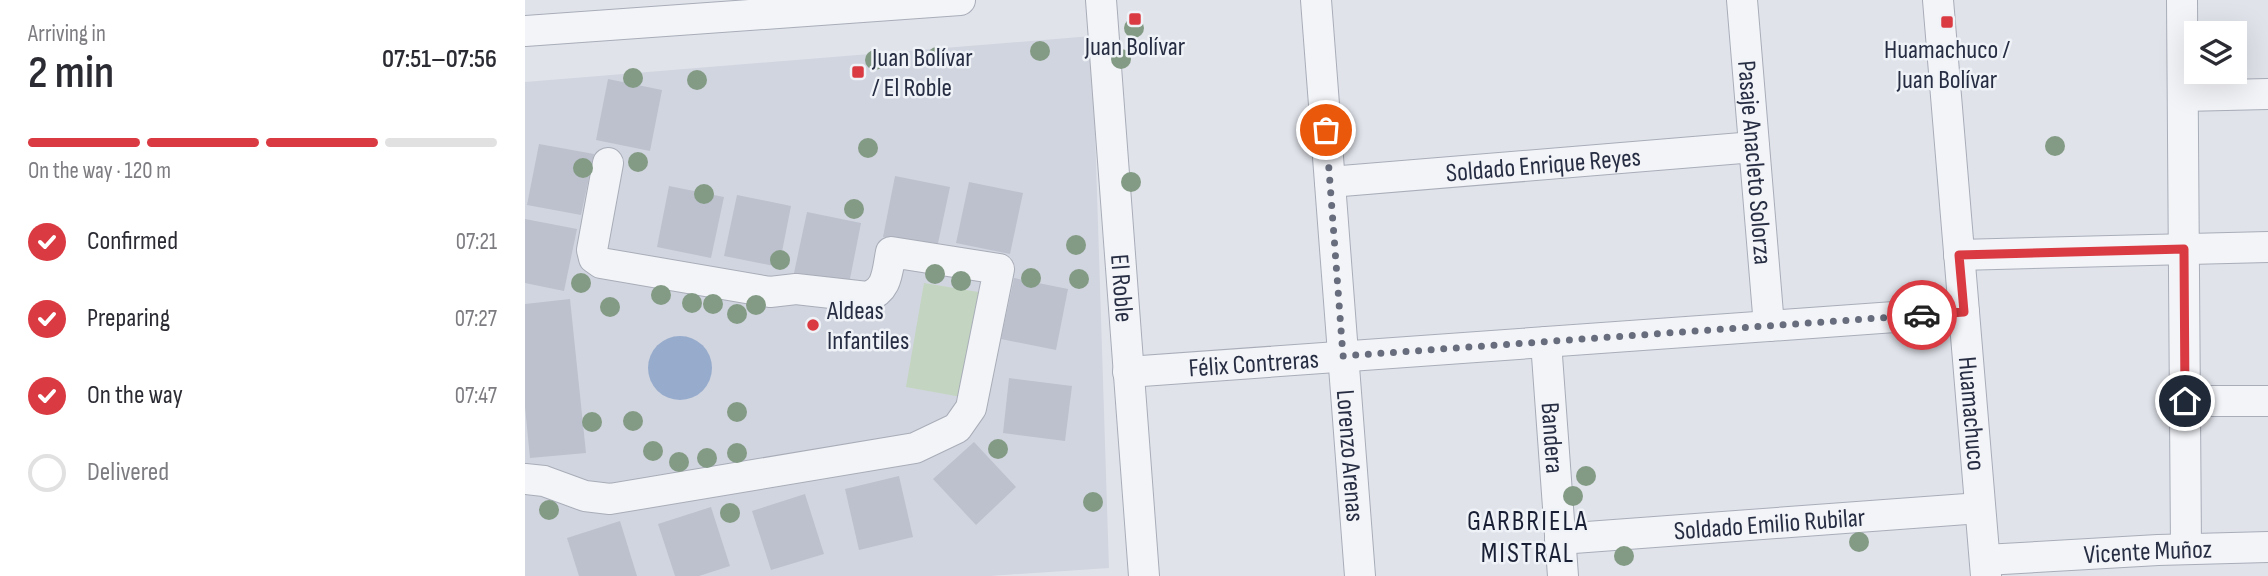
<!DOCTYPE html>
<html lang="en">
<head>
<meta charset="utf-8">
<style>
  body { margin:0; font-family:"Sofia Sans Condensed",sans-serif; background:#f7f7f7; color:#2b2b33; height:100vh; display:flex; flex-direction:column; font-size:26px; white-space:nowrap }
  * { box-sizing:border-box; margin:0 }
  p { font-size:23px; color:#7c7c81 }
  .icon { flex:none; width:38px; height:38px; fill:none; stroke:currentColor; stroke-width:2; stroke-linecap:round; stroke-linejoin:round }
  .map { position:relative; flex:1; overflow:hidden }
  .sheet { display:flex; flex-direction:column; background:#fff; width:525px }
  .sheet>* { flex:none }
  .fabs { position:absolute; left:1659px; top:21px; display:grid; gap:14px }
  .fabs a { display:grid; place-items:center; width:63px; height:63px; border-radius:0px; background:#fff; box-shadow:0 7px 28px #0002; font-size:35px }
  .pin { position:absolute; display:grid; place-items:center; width:60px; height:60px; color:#fff; margin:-30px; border:4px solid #fff; border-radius:50%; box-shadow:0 2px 7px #0007 }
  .courier { position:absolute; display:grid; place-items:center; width:70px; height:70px; margin:-35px; border:5px solid #da3a41; border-radius:50%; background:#fff; color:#222; box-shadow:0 2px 9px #0007 }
  .headline em { font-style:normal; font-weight:600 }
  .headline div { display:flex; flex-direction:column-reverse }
  .headline { display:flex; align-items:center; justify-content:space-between; height:119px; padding:0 28px }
  h1 { font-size:46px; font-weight:600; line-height:52px }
  .bar { display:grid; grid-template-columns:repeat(4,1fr); gap:10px 7px; align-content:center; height:84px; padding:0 28px }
  .bar i { height:9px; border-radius:5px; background:#e1e1e2 }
  .bar .on { background:#da3a41 }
  .bar p { grid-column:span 4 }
  ol { padding:0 28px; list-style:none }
  li { display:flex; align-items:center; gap:21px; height:77px }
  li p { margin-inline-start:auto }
  li .icon { padding:7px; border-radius:50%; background:#da3a41; color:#fff; stroke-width:4 }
  li:last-child { color:#7c7c81 }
  li i { width:38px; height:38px; border:4px solid #e1e1e2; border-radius:50% }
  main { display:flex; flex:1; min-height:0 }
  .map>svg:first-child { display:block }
</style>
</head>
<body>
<main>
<section class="sheet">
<div class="headline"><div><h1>2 min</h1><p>Arriving in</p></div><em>07:51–07:56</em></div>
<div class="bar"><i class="on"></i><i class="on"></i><i class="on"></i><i></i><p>On the way · 120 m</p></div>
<ol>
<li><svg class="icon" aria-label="check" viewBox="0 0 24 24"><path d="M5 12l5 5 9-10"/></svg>Confirmed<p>07:21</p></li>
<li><svg class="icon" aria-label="check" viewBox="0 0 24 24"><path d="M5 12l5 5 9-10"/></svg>Preparing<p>07:27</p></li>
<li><svg class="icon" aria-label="check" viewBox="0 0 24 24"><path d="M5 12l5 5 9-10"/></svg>On the way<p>07:47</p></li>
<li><i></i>Delivered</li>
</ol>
</section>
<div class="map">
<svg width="1743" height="576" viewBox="0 0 1743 576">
  <rect width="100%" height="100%" fill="#e0e3ea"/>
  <polygon fill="#d1d5df" points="567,36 584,568 465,576 0,576 0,82"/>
  <polygon fill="#c3d5c0" points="399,283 459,293 442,398 381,387"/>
  <circle fill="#97accd" cx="155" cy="368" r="32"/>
  <g fill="#bcc1cd">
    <polygon points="83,79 137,90 125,151 71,140"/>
    <polygon points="14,144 69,154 56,215 2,205"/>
    <polygon points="370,176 425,187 412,248 358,237"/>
    <polygon points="444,182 498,193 485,254 431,243"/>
    <polygon points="144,186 199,197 186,258 132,247"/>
    <polygon points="212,195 266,206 254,267 199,256"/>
    <polygon points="282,212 336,223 324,284 269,273"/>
    <polygon points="0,219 52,229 39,291 0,283"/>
    <polygon points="489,278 543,289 531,350 476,339"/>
    <polygon points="45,299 61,453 5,458 0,407 0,304"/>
    <polygon points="484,378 547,386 540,441 478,433"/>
    <polygon points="449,442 491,487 451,525 408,479"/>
    <polygon points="374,476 388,537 334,550 320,489"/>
    <polygon points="280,494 299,554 246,570 227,511"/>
    <polygon points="186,507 205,566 174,576 150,576 133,524"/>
    <polygon points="95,521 112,576 54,576 42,538"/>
  </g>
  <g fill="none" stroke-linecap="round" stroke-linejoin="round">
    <g stroke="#a8adb8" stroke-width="32">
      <g id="minor">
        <path id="s1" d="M 576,0 L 619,576"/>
        <path id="s2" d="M 791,0 L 835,576"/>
        <path id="s3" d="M 1217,0 L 1244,326"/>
        <path id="s4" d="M 1413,0 L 1461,576"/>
        <polyline points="1657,0 1661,549"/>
        <polyline points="0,31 435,0"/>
        <polyline points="1658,96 1743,94"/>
        <path id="s5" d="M 805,182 L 1229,147"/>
        <polyline points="1434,255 1743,247"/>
        <path id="s6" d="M 1021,342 L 1038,576"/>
        <path id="s7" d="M 603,372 L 1439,312"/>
        <polyline points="1660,401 1743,401"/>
        <path d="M 0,479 L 19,481 L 60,496 L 85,499 L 390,448 L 432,428 L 446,408 L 474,269 L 366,252 C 362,272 363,290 342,297 L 271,289 L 245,292 L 76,263 L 69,258 L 67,250 L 83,163"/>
        <path id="s8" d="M 1035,539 L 1455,508"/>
        <path id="s9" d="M 1460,560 L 1633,550 L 1743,547"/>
      </g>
    </g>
    <use href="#minor" stroke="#f3f4f8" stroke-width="30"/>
  </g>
  <g fill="#839b85">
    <circle cx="609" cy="28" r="10"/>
    <circle cx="515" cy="51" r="10"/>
    <circle cx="412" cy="57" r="10"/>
    <circle cx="596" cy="59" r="10"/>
    <circle cx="350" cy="60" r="10"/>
    <circle cx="108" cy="78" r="10"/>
    <circle cx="172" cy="80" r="10"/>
    <circle cx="816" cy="119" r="10"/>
    <circle cx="1530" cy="146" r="10"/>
    <circle cx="343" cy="148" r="10"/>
    <circle cx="113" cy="162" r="10"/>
    <circle cx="58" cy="168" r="10"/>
    <circle cx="606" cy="182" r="10"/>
    <circle cx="179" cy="194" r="10"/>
    <circle cx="329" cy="209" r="10"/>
    <circle cx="551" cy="245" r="10"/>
    <circle cx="255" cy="260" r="10"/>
    <circle cx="410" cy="274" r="10"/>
    <circle cx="506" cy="278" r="10"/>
    <circle cx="554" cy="279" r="10"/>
    <circle cx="436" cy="281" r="10"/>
    <circle cx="56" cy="283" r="10"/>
    <circle cx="136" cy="295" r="10"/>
    <circle cx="167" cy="303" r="10"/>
    <circle cx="188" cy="304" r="10"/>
    <circle cx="231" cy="305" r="10"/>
    <circle cx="85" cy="307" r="10"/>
    <circle cx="212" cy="314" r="10"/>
    <circle cx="212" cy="412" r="10"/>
    <circle cx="108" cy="421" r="10"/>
    <circle cx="67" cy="422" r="10"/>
    <circle cx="473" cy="449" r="10"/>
    <circle cx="128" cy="451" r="10"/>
    <circle cx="212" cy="453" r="10"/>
    <circle cx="182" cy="458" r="10"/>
    <circle cx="154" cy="462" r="10"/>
    <circle cx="1061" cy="476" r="10"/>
    <circle cx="1048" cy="496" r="10"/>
    <circle cx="568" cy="502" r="10"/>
    <circle cx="24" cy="510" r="10"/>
    <circle cx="205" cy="513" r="10"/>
    <circle cx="1334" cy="542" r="10"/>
    <circle cx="1099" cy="556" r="10"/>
  </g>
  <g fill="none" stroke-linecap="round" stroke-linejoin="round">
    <polyline stroke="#686d7d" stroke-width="7" stroke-dasharray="0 12.6" points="801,130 818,356 1397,315"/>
    <polyline stroke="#da3a41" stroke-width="9" points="1397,315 1439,312 1434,255 1659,249 1660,401"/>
  </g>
  <g fill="#da3a41" stroke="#eff2f7" stroke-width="2.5">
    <rect x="603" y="12" width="14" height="14" rx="3.5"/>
    <rect x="1415" y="15" width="14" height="14" rx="3.5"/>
    <rect x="326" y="65" width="14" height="14" rx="3.5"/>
    <circle cx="288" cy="325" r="7"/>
  </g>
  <g text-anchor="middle" stroke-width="5" stroke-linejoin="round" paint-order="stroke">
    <g font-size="26" fill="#272e43" stroke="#eff2f7">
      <text x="610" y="55">Juan Bolívar</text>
      <text x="1422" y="58">Huamachuco /<tspan x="1422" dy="30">Juan Bolívar</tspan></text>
      <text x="347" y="66" text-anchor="start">Juan Bolívar<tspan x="347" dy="30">/ El Roble</tspan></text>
      <text x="302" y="319" text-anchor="start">Aldeas<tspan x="302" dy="30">Infantiles</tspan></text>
    </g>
    <g font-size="26" fill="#272e43" stroke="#eff2f7">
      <text dy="9" stroke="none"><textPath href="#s3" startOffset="163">Pasaje Anacleto Solorza</textPath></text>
      <text dy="9" stroke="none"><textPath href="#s5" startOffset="214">Soldado Enrique Reyes</textPath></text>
      <text dy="9" stroke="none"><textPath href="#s1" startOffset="289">El Roble</textPath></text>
      <text dy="9" stroke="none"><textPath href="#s7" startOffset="126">Félix Contreras</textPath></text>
      <text dy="9" stroke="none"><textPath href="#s4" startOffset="415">Huamachuco</textPath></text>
      <text dy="9" stroke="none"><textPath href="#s6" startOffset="96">Bandera</textPath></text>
      <text dy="9" stroke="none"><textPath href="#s2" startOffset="457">Lorenzo Arenas</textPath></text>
      <text dy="9" stroke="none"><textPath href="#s8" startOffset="210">Soldado Emilio Rubilar</textPath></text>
      <text dy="9" stroke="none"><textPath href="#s9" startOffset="163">Vicente Muñoz</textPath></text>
    </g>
    <g font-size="28" letter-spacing="2" fill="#191f34" stroke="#eff2f7">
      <text x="1003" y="530">GARBRIELA<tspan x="1003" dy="32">MISTRAL</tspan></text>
    </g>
  </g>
</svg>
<div class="fabs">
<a><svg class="icon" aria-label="layers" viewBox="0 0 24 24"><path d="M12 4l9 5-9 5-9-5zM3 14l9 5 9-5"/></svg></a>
</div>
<div class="pin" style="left:801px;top:130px;background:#ea580c"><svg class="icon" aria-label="bag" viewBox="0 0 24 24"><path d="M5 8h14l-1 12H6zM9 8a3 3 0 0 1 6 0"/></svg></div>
<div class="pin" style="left:1660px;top:401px;background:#1f2937"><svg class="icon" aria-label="home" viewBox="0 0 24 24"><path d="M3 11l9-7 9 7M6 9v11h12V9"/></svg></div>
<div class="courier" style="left:1397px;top:315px"><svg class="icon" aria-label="car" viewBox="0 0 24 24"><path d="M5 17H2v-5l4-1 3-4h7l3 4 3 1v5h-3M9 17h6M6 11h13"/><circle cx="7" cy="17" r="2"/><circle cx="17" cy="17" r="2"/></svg></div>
</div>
</main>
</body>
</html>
